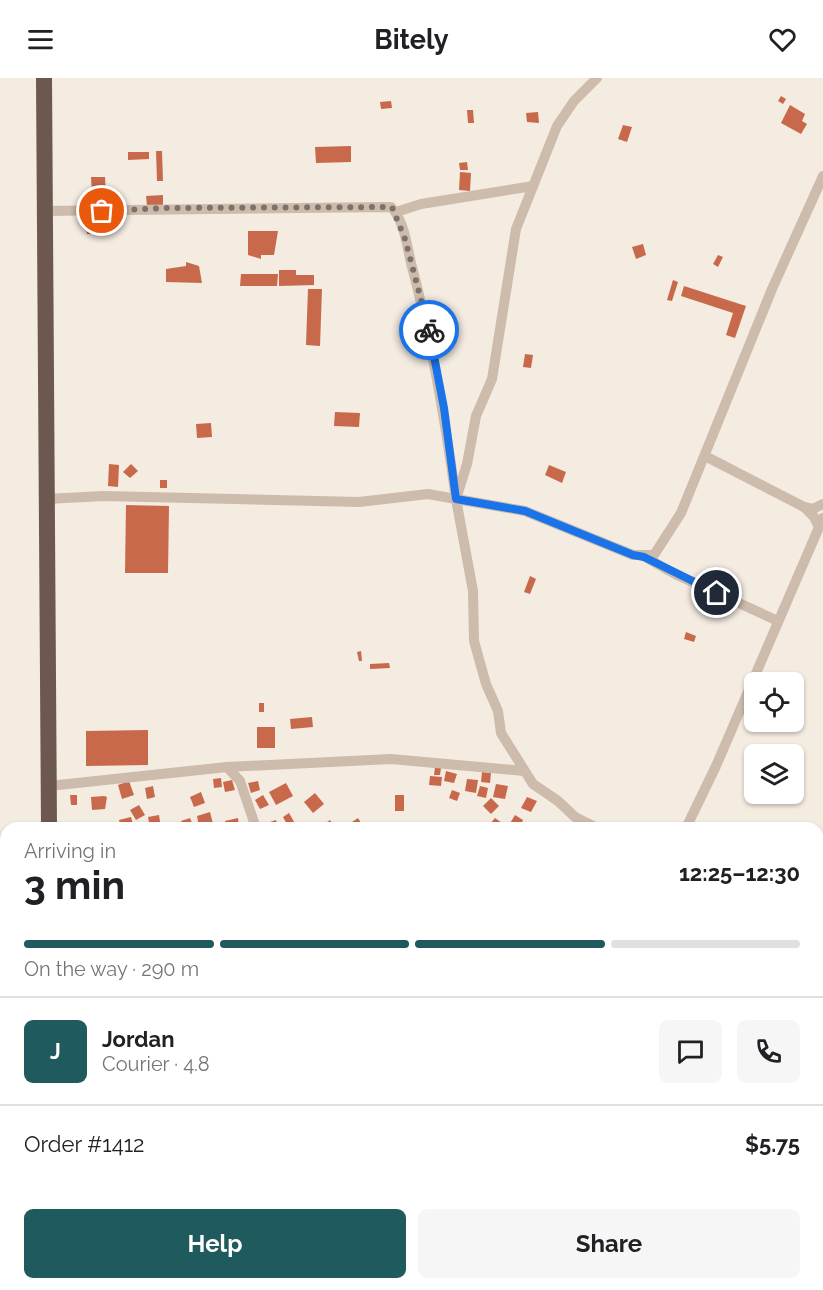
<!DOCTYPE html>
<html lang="en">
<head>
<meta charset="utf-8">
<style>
  body { margin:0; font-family:Raleway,sans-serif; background:#f6f6f6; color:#202124; height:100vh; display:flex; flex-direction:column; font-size:22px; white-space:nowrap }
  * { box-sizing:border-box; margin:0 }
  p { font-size:20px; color:#757577 }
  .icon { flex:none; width:33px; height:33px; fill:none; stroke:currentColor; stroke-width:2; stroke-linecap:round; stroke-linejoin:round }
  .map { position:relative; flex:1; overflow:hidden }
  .side { position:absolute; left:0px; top:744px; width:824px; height:468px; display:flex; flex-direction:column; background:#fff; border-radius:18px 18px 0 0; box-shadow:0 2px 4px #0004 }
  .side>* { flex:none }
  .controls { position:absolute; left:744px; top:594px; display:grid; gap:12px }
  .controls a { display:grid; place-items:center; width:60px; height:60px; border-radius:9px; background:#fff; box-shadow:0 2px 4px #0004; font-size:30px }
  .pin { position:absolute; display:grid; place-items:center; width:51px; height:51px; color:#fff; margin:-26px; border:3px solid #fff; border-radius:50%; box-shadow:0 2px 6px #0007 }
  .courier { position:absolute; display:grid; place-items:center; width:60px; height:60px; margin:-30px; border:4px solid #1a73e8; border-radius:50%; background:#fff; color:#222; box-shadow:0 2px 8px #0007 }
  .head em { font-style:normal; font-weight:700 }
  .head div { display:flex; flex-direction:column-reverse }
  .head { display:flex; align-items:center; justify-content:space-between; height:102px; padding:0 24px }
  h1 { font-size:39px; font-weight:700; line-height:45px }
  .bar { display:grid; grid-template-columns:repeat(4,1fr); gap:9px 6px; align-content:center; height:72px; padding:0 24px }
  .bar i { height:8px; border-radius:4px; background:#e0e0e0 }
  .bar .on { background:#1f5a5e }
  .bar p { grid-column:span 4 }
  .line { display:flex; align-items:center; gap:15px; padding:0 24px; border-top:2px solid #e0e0e0 }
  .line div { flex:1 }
  .round { display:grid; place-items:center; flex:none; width:63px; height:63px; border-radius:9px; background:#f6f6f6 }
  .action { display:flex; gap:12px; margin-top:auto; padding:12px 24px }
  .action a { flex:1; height:69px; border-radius:9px; background:#1f5a5e; color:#fff; font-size:24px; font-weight:700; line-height:69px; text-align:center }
  .action a+a { background:#f6f6f6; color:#202124 }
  header { display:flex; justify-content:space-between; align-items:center; height:78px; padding:0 24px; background:#fff; font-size:27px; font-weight:700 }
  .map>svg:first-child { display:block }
</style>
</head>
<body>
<header><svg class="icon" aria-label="menu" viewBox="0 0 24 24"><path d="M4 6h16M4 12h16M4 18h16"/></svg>Bitely<svg class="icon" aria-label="heart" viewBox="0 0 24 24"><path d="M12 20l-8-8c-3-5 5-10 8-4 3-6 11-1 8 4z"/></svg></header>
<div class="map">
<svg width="823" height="1212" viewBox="0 0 823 1212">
  <rect width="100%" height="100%" fill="#f4ebe1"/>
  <g fill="#c8694b">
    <polygon points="781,18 786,21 783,26 778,23"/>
    <polygon points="391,23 392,30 381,31 380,24"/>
    <polygon points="790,27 805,36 802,43 807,46 801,56 781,45"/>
    <polygon points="467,32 473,32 474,45 468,45"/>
    <polygon points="538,34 539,45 527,44 526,35"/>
    <polygon points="623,47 632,49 627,64 618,61"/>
    <polygon points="351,68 351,84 316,85 315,69"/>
    <polygon points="156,73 162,73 163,103 157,103"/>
    <polygon points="128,74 149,74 149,81 128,82"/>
    <polygon points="467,84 468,92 460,92 459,85"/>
    <polygon points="460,94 471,95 470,113 459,112"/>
    <polygon points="91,99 105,99 106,118 92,118"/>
    <polygon points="163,117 163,127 147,128 146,118"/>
    <polygon points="93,148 93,156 87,156 86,149"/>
    <polygon points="248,153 278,153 274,177 261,177 261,181 248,177"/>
    <polygon points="643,166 646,177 636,181 632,169"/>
    <polygon points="718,177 723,179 718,189 713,186"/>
    <polygon points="186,184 199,188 202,205 166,204 166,191 186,188"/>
    <polygon points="279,192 296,192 296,197 314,197 314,207 279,208"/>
    <polygon points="241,196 278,196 277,208 240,208"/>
    <polygon points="673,202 678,204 672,223 667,222"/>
    <polygon points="684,208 746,228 735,260 726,257 733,235 681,218"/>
    <polygon points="308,211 322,211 320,268 306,267"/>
    <polygon points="525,276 533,277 531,290 523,289"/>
    <polygon points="335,334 360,335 359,349 334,348"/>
    <polygon points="211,345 212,359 197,360 196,346"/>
    <polygon points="109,386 119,387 118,409 108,408"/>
    <polygon points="131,386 138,393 130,400 123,394"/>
    <polygon points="549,387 566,394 562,405 545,397"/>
    <rect x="160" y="402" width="7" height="8"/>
    <polygon points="126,427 169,428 168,495 125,495"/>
    <polygon points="530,498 536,501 530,516 524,514"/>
    <polygon points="686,554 696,558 694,564 684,561"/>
    <polygon points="361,573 362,583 359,583 357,574"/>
    <polygon points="389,585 390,590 370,591 370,586"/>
    <rect x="259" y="625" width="5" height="9"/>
    <polygon points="312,639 313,649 291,651 290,641"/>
    <rect x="257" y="649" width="18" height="21"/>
    <polygon points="148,652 148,687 86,688 86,653"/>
    <polygon points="435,689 441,690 440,697 434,697"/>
    <polygon points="446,693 457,696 454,705 444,703"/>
    <polygon points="482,694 491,695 490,705 481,704"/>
    <polygon points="430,698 442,699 441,708 429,707"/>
    <polygon points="221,700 222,709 214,710 213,701"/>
    <polygon points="467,701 478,702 476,715 465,713"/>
    <polygon points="232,702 235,712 225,714 223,704"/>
    <polygon points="129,703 134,717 122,721 118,707"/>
    <polygon points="258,703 260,712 251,715 248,705"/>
    <polygon points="286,705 293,718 276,727 269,714"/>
    <polygon points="496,706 508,708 505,721 493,719"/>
    <polygon points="153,708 155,719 147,721 145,710"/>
    <polygon points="480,708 488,710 486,720 477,718"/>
    <polygon points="452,712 460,715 457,723 449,720"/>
    <polygon points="201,714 205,725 194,729 190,719"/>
    <polygon points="315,715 324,726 313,735 304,724"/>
    <polygon points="70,717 77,717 77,727 71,727"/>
    <polygon points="263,717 269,727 260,731 255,722"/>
    <rect x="395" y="717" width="9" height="16"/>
    <polygon points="104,718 107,719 105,731 92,732 91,719"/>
    <polygon points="527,719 537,723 531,734 521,730"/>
    <polygon points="491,720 499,728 491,736 483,728"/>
    <polygon points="139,727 145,737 136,742 130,732"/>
    <polygon points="210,734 213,746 199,749 197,738"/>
    <polygon points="289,735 297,749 295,750 289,750 283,739"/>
    <polygon points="159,737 161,750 150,750 148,739"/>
    <polygon points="515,737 523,742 519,750 509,747"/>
    <polygon points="131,739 134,750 121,750 119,742"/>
    <polygon points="190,740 194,750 184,750 181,743"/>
    <polygon points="238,740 239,750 226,750 225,743"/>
    <polygon points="358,740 364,750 356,750 352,744"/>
    <polygon points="495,740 502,745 498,750 493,750 489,747"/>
    <polygon points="276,742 278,750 266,750 264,746"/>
    <polygon points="330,742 335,750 324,750 323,747"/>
    <polygon points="818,922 823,925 818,938"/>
    <polygon points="818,969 823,971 822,981 818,979"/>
    <polygon points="307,1206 313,1212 300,1212 299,1210"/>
    <polygon points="324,1206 326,1212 315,1212 314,1208"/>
    <polygon points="465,1206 467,1212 455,1212 453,1207"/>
    <polygon points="476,1206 494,1206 495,1211 478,1212"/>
    <polygon points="602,1206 615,1206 616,1208 603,1210"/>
    <polygon points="646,1206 657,1206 661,1212 641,1212"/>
    <polygon points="660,1206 673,1206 664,1212"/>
    <polygon points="763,1206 770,1206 773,1207 770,1212 759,1212"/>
    <polygon points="81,1209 94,1209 95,1212 81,1212"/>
  </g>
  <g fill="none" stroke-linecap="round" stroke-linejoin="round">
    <polyline stroke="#b9a596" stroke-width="1.5" stroke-dasharray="3 3" stroke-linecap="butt" points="510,1212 510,1206"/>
    <g stroke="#cdbbac" stroke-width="10">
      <polyline points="597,0 574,23 557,48 516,151 492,301 476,338 467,386 456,421 473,513 474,563 486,606 498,633 501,655 533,706 558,723 575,739 597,750"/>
      <path d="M 44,133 L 391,129 C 404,142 407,168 411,185 C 432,263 445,341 456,421 L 428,416 L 359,424 L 103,418 L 47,421"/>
      <polyline points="396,134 421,126 533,108"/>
      <polyline points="705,378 804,429 814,439 819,449"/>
      <polyline points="456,421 525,433 633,477 654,477 681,435 772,211 823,98"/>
      <polyline points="804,429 813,431 823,426"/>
      <polyline points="645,479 675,496 778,543"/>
      <polyline points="227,689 391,681 524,693"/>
      <polyline points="49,708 227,689 240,703 256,750"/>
      <polyline points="686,750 716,688 823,440"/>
      <polyline points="818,916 823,920"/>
      <polyline points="0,1113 6,1113"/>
      <polyline points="355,1206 357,1212"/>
      <polyline points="746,1212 751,1210 754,1212"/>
    </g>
    <g stroke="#6c584f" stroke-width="16">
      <polyline points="44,0 49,750"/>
      <polyline points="51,1206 51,1212"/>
    </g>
  </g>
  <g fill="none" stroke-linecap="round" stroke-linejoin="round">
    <polyline stroke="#7c716b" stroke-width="6" stroke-dasharray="0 10.8" points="102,133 164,130 392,129 405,161 429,252"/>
    <polyline stroke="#1a73e8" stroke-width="8" points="429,252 444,330 456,421 525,433 633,477 644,479 717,515"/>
  </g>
</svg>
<div class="controls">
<a><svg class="icon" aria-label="locate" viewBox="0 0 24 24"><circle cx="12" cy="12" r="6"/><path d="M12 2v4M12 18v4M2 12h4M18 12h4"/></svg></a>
<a><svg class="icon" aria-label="layers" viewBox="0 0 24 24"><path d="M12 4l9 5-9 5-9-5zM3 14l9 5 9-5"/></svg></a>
</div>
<div class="pin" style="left:102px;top:133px;background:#ea580c"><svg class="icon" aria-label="bag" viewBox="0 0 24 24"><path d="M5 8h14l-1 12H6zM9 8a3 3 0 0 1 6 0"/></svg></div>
<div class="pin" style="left:717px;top:515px;background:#1f2937"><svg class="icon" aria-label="home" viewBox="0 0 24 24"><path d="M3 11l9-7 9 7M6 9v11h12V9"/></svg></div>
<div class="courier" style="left:429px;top:252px"><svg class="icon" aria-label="bike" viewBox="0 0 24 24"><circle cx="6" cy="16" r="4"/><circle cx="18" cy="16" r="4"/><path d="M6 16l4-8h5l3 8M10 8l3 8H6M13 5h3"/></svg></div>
<section class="side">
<div class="head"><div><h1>3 min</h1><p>Arriving in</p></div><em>12:25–12:30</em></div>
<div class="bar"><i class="on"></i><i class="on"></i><i class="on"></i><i></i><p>On the way · 290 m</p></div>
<div class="line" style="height:108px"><b class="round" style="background:#1f5a5e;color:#fff">J</b><div><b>Jordan</b><p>Courier · 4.8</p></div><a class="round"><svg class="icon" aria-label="chat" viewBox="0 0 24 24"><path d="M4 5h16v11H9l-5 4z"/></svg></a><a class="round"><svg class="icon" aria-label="phone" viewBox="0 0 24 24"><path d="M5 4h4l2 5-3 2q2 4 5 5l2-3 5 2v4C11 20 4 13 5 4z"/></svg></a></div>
<div class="line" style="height:78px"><div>Order #1412</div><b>$5.75</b></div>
<div class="action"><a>Help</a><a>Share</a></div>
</section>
</div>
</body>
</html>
